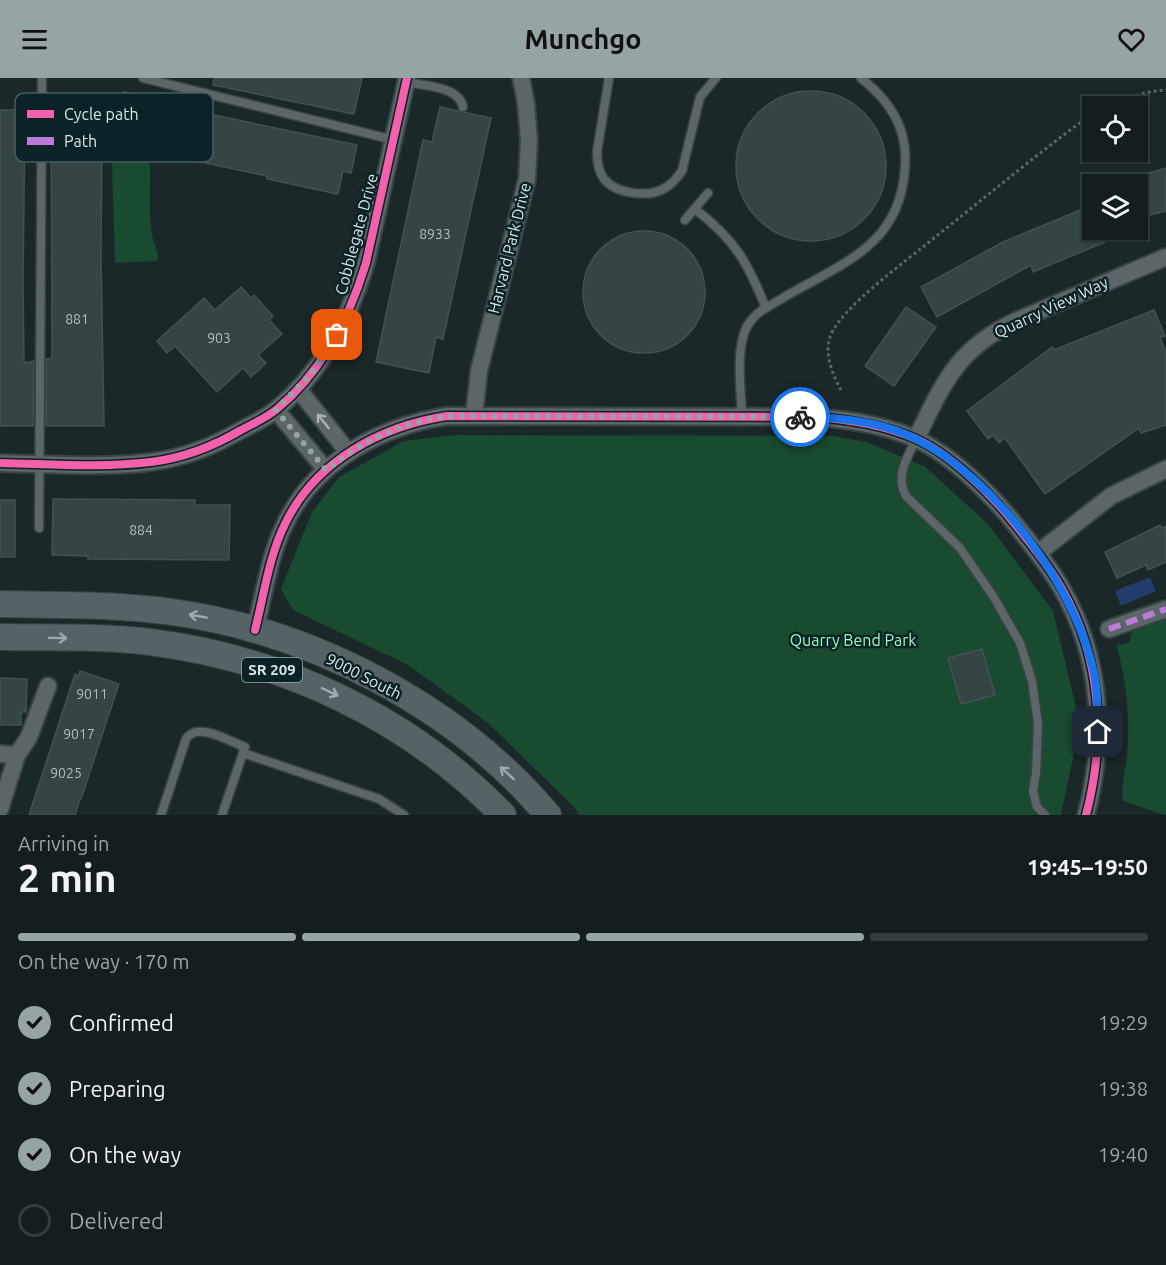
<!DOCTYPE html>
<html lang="en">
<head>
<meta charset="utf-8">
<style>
  body { margin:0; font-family:Ubuntu,sans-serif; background:#212b2d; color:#f1f3f6; height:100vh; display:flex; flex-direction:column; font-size:22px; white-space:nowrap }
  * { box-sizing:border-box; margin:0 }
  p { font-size:20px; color:#9da2a5 }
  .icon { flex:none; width:33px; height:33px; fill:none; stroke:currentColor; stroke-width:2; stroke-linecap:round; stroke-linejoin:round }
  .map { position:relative; height:737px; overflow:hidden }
  .side { display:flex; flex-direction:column; background:#141e20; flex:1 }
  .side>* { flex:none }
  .tools { position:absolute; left:1082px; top:18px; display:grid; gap:12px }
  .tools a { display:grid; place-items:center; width:66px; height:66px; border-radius:0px; background:#141e20; box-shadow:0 2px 4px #0004,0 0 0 2px #333c3e; font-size:30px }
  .pin { position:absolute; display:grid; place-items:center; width:51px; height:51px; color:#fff; margin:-26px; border-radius:12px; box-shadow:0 3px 9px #0006 }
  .courier { position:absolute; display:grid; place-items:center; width:60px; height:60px; margin:-30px; border:4px solid #1a73e8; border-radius:50%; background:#fff; color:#222; box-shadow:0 2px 8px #0007 }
  .headline em { font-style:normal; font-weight:600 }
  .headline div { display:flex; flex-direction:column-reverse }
  .headline { display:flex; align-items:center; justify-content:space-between; height:102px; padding:0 18px }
  h1 { font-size:39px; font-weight:600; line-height:45px }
  .bar { display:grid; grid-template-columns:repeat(4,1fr); gap:9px 6px; align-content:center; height:72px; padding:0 18px }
  .bar i { height:8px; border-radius:4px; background:#333c3e }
  .bar .active { background:#96a4a6 }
  .bar p { grid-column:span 4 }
  ol { padding:0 18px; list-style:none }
  li { display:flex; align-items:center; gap:18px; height:66px }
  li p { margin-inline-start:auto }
  li .icon { padding:6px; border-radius:50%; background:#96a4a6; color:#111; stroke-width:4 }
  li:last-child { color:#9da2a5 }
  li i { width:33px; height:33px; border:3px solid #333c3e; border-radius:50% }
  header { display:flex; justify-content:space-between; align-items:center; height:78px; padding:0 18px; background:#96a4a6; color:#111; font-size:27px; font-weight:600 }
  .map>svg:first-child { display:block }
</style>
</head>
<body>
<header><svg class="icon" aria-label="menu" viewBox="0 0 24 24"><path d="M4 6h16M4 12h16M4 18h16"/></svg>Munchgo<svg class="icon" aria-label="heart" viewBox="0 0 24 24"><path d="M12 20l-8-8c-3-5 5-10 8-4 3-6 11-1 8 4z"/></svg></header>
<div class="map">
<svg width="1166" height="737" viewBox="0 0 1166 737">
  <rect width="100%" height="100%" fill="#1b282a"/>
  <g fill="#194b31">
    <path d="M 116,82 L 141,82 L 150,85 C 151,108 148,133 152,156 C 153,165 160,175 157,183 L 115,185 L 112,86 Z"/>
    <polygon points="455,357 833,358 866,364 924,388 988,446 1053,533 1080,646 1061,737 579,737 575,730 488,645 408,587 293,532 281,511 312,434 339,399 404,363"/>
    <path d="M 1166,533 L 1166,737 L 1165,737 L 1123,723 C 1120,709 1126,692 1127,677 C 1130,641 1127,602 1116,567 L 1125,566 L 1130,563 L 1132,552 Z"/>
  </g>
  <polygon fill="#233c6b" points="1150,499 1156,513 1121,528 1115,513"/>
  <g fill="#354444" stroke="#455151" stroke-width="1.5">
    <polygon points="214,0 362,0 354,36 213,7"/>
    <circle cx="811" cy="88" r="75"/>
    <polygon points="124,14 205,31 204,35 357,67 351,95 343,93 338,116 267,101 267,98 102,63 101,178 104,348 46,348 46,281 52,280 51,32 121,31"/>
    <polygon points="440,29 491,40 443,261 436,259 429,295 376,284 423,62 432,64"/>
    <polygon points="0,32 25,32 23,203 24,285 34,283 33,348 0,348"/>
    <polygon points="1166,90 1166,133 1137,140 1137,98"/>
    <polygon points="1092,127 1092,152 1134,152 1033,194 1031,187 937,239 921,209 1003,164"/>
    <circle cx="644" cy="214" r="61"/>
    <polygon points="241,209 251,220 254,217 273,238 269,242 282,256 258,277 266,285 251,299 243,290 217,314 175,268 167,275 157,263 204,220 215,232"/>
    <polygon points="906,229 936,249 894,308 865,288"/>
    <polygon points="1154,232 1165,258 1160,260 1166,274 1166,347 1141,355 1139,350 1045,416 1005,360 999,365 993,357 988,361 967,333 1052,269 1054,272"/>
    <polygon points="53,421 195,422 195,427 230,427 229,482 88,481 88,478 52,477"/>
    <rect x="0" y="422" width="15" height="57"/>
    <polygon points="1160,447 1161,450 1166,448 1166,484 1148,492 1146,487 1117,500 1105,474"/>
    <polygon points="982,571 995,617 961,626 948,580"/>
    <polygon points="80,593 119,606 81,721 80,721 75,737 29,737 75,596 78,598"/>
    <polygon points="0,600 27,601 26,634 21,634 21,647 0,647"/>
  </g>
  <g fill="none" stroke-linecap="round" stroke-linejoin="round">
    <g stroke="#394345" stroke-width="11">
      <g id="lane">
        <polyline points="143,0 394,62"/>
        <path d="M 609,0 L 597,74 C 597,84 598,93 604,101 C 616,116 649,120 665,110 C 672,106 677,100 682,93 L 700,19 L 716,0"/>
        <path d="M 406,4 C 424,8 459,8 463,29"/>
        <path d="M 695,131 C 735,162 747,183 766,230"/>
        <polyline points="685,142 708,115"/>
        <path d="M 742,338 C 741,312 734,265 750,244 C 758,232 774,226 786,218 C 845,184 901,166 905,89 C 908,50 890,23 861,0"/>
        <path d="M 916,361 C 907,381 895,397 906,418 L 960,470 L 993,518 L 1020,565 L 1032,603 L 1038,646 L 1036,695 L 1033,713 L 1037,729 L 1045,737"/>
        <polyline points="39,450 42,0"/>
        <polyline points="243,675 379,721 404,737"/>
        <path d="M 161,737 L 186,661 C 197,643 229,663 245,669 L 222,737"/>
      </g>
    </g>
    <g stroke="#394345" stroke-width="20">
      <g id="street">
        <polyline points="298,311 349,375"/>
        <polyline points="276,332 326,392"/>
        <polyline points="474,338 479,293 527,101 529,62 526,25 521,0"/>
        <path d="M 916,361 C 944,304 957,270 1018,242 L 1166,179"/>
        <path d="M 0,385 C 50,386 102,390 151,384 C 183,380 214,368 241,352 C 253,346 266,340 277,331 C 323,293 349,241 366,185 L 407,0"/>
        <polyline points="1038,475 1111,418 1166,391"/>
        <polyline points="1109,551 1166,531"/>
        <path d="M 255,552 C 264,517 269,478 285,446 C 315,383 381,348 447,338 L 811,339 C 847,341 881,346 914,360 C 949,375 990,415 1014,445 C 1031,466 1049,488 1062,511 C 1102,581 1106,661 1086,737"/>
        <polyline points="0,676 17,677"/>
        <polyline points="0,731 17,677 29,659 48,608"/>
      </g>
    </g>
    <g stroke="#394345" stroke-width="28">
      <g id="primary">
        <path d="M 0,526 C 57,527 115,526 172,534 C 312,553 457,629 548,737"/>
        <path d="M 0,559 C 50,560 101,558 150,564 C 284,581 409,640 503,737"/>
      </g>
    </g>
    <g stroke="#5c6566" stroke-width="3" stroke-dasharray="3 3" stroke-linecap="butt">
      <path d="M 1108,28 C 1126,20 1146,13 1166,12"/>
      <path d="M 841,312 C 833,298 824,276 830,259 C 839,231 909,181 934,160 C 987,118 1038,75 1092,36"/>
    </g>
    <use href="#lane" stroke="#5c6567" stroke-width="8"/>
    <use href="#street" stroke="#5c6567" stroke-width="16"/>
    <use href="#primary" stroke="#556266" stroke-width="26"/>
    <polyline stroke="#bd7bd9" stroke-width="6" stroke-dasharray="12 6" stroke-linecap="butt" points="1109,551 1166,531"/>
    <g stroke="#0b2226" stroke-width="11">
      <g id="cycleway">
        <path d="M 0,385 C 50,386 102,390 151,384 C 183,380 214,368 241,352 C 253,346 266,340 277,331 C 323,293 349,241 366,185 L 407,0"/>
        <path d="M 255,552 C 264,517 269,478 285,446 C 315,383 381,348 447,338 L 811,339 C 847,341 881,346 914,360 C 949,375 990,415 1014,445 C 1031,466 1049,488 1062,511 C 1102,581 1106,661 1086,737"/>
      </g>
    </g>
    <use href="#cycleway" stroke="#f560ab" stroke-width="8"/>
  </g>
  <defs><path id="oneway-shaft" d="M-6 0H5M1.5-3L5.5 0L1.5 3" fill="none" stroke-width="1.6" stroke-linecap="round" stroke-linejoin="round" transform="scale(1.5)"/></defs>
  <use stroke="#a6b2b4" href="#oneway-shaft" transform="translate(323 343) rotate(-129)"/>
  <g stroke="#9dabae">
    <use href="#oneway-shaft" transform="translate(198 538) rotate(-170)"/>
    <use href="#oneway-shaft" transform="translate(58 560) rotate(1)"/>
    <use href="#oneway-shaft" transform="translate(330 614) rotate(25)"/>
    <use href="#oneway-shaft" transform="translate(507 695) rotate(-138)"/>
  </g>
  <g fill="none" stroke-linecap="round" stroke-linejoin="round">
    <path stroke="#96a4a6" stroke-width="6" stroke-dasharray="0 10.8" d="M 337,257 L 311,296 L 276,332 L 326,392 C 365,362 398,346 447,338 L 800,339"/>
    <path stroke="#1a73e8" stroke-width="8" d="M 800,339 C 839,339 881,343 916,361 C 995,400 1076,509 1094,595 C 1098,614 1098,635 1098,654"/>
  </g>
  <g text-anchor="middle" stroke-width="5" stroke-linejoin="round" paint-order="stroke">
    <g font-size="14" fill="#afbebf">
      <text x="435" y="161">8933</text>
      <text x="77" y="246">881</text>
      <text x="219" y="265">903</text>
      <text x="141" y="457">884</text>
      <text x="92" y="621">9011</text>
      <text x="79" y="661">9017</text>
      <text x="66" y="700">9025</text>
    </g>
    <rect fill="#0b2226" stroke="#9aabae" stroke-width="1.5" x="242" y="580" width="60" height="24" rx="4.5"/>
    <g font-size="15" font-weight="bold" fill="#d8e6e8">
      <text x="272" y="597">SR 209</text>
    </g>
    <g font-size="16" fill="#d8e6e8" stroke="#0b2226">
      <text transform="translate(356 156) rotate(-75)" y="6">Cobblegate Drive</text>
      <text transform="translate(509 170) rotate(-76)" y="6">Harvard Park Drive</text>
      <text transform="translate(1051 229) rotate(-25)" y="6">Quarry View Way</text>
      <text transform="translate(364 598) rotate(27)" y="6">9000 South</text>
    </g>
    <g font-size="16" fill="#9afbbf" stroke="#0b2226">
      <text x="853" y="568">Quarry Bend Park</text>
    </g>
  </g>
  <rect x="15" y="15" width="198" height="69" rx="9" fill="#0b2226" stroke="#485d60" stroke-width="1.5"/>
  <rect x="27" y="32" width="27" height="8" fill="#f560ab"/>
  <rect x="27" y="59" width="27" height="8" fill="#bd7bd9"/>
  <g font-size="16" fill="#d8e6e8">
    <text x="64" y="42">Cycle path</text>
    <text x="64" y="69">Path</text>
  </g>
</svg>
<div class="tools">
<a><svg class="icon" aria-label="locate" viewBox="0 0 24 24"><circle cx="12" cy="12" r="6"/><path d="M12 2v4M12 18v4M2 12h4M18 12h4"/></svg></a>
<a><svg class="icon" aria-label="layers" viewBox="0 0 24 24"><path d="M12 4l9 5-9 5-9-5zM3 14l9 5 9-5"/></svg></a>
</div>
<div class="pin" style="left:337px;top:257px;background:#ea580c"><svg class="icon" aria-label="bag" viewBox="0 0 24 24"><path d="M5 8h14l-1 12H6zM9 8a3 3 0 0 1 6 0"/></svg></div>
<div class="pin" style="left:1098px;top:654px;background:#1f2937"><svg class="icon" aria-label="home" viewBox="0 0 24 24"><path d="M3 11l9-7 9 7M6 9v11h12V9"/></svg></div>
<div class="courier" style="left:800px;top:339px"><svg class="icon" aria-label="bike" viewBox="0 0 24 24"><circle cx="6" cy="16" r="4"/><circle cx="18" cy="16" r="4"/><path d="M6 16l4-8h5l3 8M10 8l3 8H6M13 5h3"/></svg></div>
</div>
<section class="side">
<div class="headline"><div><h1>2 min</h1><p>Arriving in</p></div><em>19:45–19:50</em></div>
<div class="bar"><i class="active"></i><i class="active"></i><i class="active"></i><i></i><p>On the way · 170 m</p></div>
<ol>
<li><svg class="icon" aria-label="check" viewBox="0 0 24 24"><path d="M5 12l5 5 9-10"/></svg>Confirmed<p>19:29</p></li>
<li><svg class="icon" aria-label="check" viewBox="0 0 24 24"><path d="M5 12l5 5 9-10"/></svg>Preparing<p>19:38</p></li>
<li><svg class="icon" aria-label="check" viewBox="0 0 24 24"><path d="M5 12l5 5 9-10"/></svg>On the way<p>19:40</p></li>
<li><i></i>Delivered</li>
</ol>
</section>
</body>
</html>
